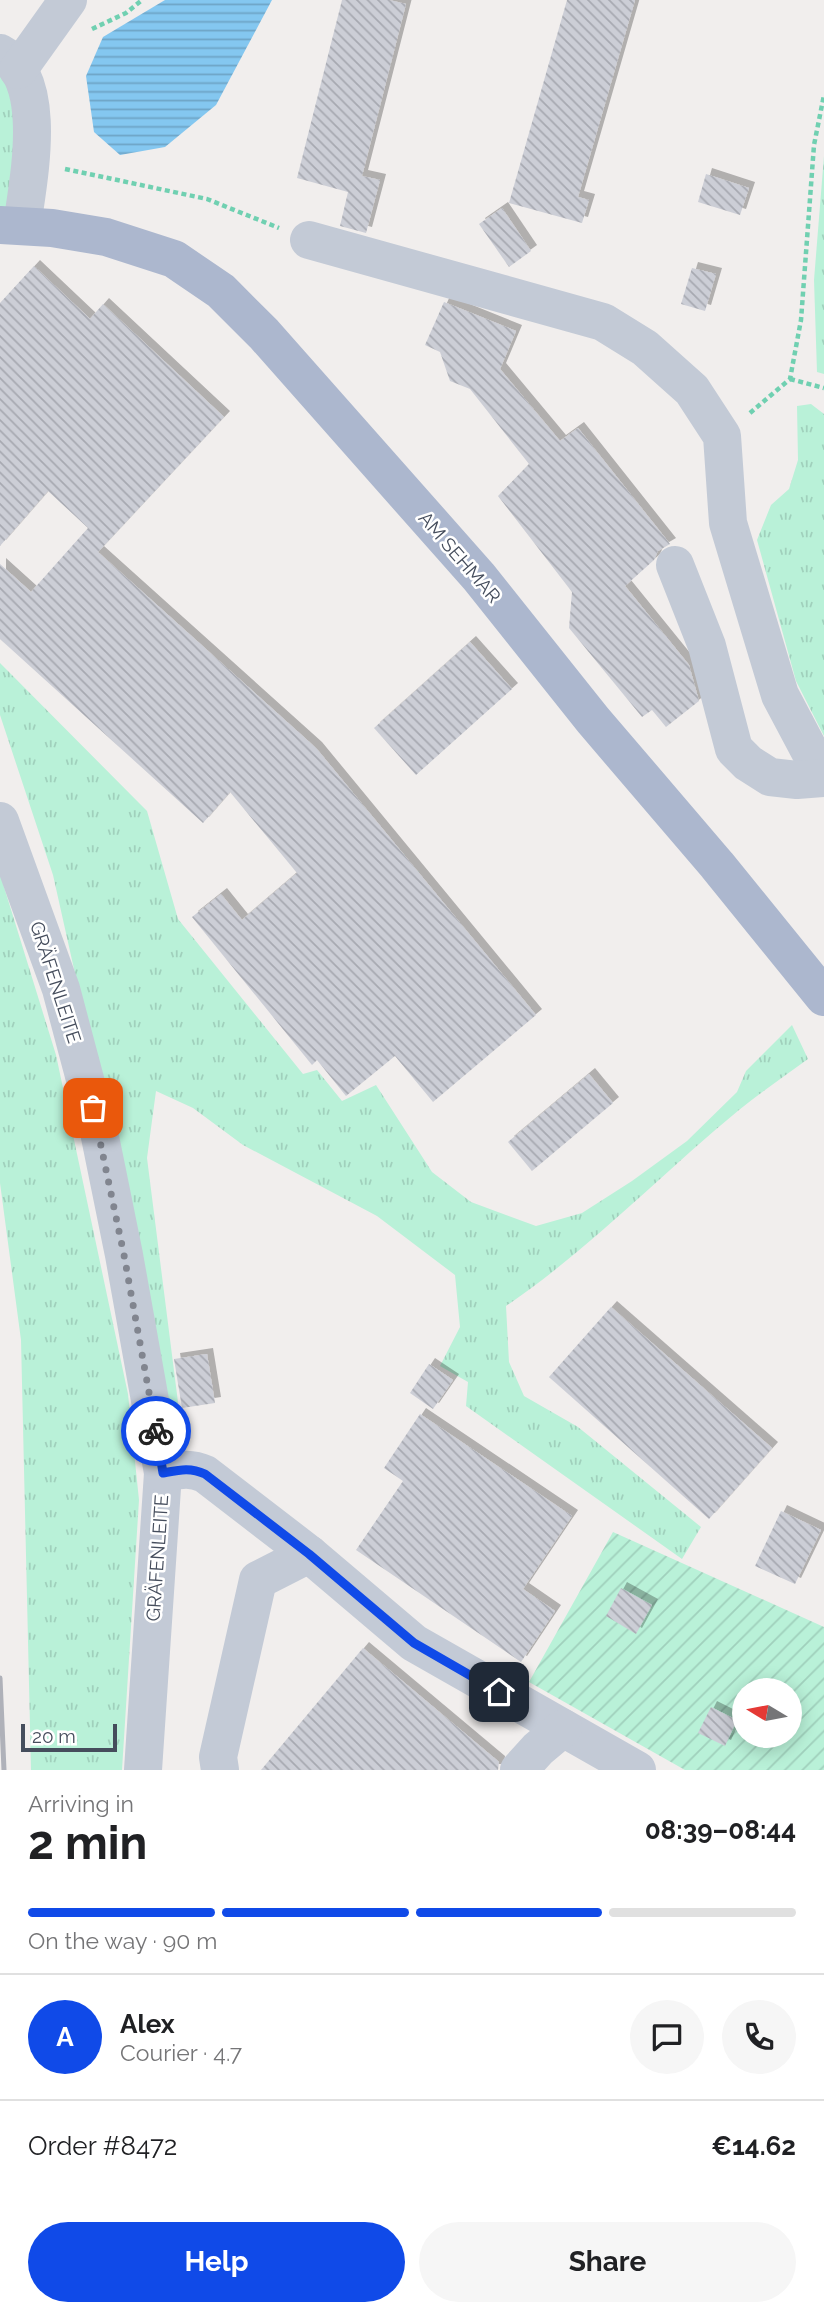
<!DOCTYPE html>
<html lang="en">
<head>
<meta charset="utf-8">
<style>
  body { margin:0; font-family:Raleway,sans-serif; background:#f6f6f6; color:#202124; height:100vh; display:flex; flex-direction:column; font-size:26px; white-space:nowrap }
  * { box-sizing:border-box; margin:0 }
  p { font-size:23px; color:#757577 }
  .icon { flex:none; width:38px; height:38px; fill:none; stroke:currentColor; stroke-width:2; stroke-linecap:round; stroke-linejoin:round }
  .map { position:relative; height:1770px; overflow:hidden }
  .details { display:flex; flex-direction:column; background:#fff; flex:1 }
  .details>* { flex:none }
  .needle { width:46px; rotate:280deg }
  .fabs { position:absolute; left:732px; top:1678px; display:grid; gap:14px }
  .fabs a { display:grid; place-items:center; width:70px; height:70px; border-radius:50%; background:#fff; box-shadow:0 4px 18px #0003; font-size:35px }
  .scale { position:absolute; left:21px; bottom:18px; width:96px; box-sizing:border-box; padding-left:7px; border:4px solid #454d5c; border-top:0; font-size:19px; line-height:24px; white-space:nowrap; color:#454d5c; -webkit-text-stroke:5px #fff; paint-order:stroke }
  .pin { position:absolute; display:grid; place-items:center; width:60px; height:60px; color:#fff; margin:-30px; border-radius:14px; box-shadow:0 4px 10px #0006 }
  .courier { position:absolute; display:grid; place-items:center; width:70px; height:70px; margin:-35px; border:5px solid #104ae8; border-radius:50%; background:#fff; color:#222; box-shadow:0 2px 9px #0007 }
  .head em { font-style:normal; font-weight:700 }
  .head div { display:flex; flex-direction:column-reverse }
  .head { display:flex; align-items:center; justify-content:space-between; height:119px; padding:0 28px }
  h1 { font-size:46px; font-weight:700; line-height:52px }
  .bar { display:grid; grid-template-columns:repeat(4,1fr); gap:10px 7px; align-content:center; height:84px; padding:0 28px }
  .bar i { height:9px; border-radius:5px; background:#e0e0e0 }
  .bar .active { background:#104ae8 }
  .bar p { grid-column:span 4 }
  .line { display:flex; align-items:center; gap:18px; padding:0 28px; border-top:2px solid #e0e0e0 }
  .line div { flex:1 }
  .round { display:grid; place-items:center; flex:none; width:74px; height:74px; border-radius:37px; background:#f6f6f6 }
  .button { display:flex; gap:14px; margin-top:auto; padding:14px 28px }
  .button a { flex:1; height:80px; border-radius:42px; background:#104ae8; color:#fff; font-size:28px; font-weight:700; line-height:80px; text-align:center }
  .button a+a { background:#f6f6f6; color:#202124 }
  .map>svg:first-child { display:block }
</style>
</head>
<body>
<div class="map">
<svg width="824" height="1770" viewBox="0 0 824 1770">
  <defs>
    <pattern id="grass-tufts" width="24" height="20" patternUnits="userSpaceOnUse" patternTransform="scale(1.75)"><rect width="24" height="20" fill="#b9f1d8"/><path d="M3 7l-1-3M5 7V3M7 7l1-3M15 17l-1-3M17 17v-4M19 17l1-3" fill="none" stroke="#a0d0bc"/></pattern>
    <pattern id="garden-furrows" width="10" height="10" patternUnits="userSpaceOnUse" patternTransform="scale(1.75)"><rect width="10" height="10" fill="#b9f1d8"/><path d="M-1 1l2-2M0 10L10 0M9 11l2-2" fill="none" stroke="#a0d0bc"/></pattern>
    <pattern id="water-rules" width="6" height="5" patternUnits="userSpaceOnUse" patternTransform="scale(1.75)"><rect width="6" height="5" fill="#84c7f0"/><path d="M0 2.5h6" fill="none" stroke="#6ea4c6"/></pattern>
    <pattern id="building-back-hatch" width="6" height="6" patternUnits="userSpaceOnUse" patternTransform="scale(1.75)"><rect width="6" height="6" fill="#ccced6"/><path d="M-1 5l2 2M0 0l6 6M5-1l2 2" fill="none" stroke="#a7a9b1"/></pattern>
    <filter id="shadow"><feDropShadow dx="6" dy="-6" stdDeviation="0" flood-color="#0004"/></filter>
  </defs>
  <rect width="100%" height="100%" fill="#f1eeed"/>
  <g fill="url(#grass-tufts)">
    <polygon points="0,53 33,141 0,225"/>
    <polygon points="824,156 824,374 817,372 814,280"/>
    <polygon points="811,404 824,414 824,736 796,681 757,540 771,505 789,489 798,460 797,406"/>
    <path d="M 0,663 L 147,811 L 178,919 L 303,1074 L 317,1070 L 342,1101 L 376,1085 L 432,1172 L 471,1202 L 536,1226 L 582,1213 L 632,1181 L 687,1141 L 737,1092 L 746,1071 L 792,1025 L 808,1059 C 785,1076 761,1092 739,1110 C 661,1174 590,1249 506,1306 L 509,1362 L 524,1396 L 578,1427 L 701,1527 L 682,1559 L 466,1406 L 468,1382 L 440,1366 L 460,1327 L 455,1275 L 377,1216 L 243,1145 L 193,1108 L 156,1091 L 147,1158 L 180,1418 L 161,1427 L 99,1081 L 53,875 L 0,715 Z"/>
    <polygon points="0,874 56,1055 128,1394 139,1500 122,1770 31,1770 21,1340 0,1183"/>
  </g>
  <path fill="url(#garden-furrows)" fill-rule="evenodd" d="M 613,1532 L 824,1627 L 824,1770 L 685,1770 L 529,1682 ZM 744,1690 L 789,1690 L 789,1736 L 744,1736 Z"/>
  <polygon fill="url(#water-rules)" points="165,0 272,0 216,105 165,147 120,155 94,132 86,76 103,37"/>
  <g fill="url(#building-back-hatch)" filter="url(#shadow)">
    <polygon points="342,0 389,0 406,4 362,176 380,180 366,233 340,226 348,192 297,178"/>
    <polygon points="567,0 635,0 578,197 589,200 582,223 509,203"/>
    <polygon points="706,174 749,188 740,215 698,202"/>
    <polygon points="502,208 531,251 509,267 479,224"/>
    <polygon points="34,266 90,319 103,304 224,417 98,552 316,748 536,1015 433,1102 395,1056 346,1096 317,1060 312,1065 192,917 221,894 242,920 297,873 230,792 203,823 0,639 0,564 31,592 88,528 48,491 0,546 0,303"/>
    <polygon points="692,268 716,274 705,311 681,304"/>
    <polygon points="444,302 516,331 500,369 560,441 578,428 670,544 658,551 654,560 625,586 689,665 699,701 666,727 652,710 642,717 569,628 572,592 498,496 529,464 470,389 450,381 440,352 425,345"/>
    <polygon points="470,642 512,689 416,775 374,728"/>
    <polygon points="589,1074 613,1103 532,1171 508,1142"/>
    <polygon points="611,1307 772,1448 709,1519 549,1377"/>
    <polygon points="207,1354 215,1403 182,1408 174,1359"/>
    <polygon points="429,1364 453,1380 433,1409 410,1393"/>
    <polygon points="420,1414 572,1516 523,1589 555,1611 521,1662 356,1550 403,1481 384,1468"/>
    <polygon points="781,1511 821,1530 795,1584 755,1566"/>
    <polygon points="621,1588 652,1605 636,1634 606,1616"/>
    <polygon points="363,1648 499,1762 498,1770 261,1770"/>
    <polygon points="711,1707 737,1720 725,1746 698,1733"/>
  </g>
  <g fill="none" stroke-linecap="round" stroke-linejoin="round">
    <g stroke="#70d0b1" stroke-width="4.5" stroke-dasharray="5 3.5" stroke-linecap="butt">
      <polyline points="92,29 126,13 142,0"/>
      <polyline points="65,169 207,199 279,228"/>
      <polyline points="790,379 824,388"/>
      <polyline points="750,413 790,379 801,320 814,145 824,95"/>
    </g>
    <g stroke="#c3cad6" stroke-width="38">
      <path d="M 0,53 C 50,78 28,181 22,226"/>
      <polyline points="18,70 68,0"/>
      <polyline points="309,240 603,322 645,348 692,390 722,436 728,523 780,695 824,778"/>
      <polyline points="675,565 707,646 734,749 748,763 770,777 797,780 824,778"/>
      <polyline points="0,821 61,989 99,1132 124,1255 163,1473 143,1770"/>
      <path d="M 163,1473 C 179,1470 190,1467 205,1474 L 309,1554 L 414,1643 L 637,1770"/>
      <polyline points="220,1770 218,1757 258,1580 309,1554"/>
      <polyline points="519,1770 538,1749 563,1728"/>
    </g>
    <polyline stroke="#acb7ce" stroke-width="38" points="0,225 52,228 106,237 174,259 221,291 264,334 479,577 593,720 717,865 824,997"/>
    <polyline stroke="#afb1b9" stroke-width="5" points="0,1678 4,1770"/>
  </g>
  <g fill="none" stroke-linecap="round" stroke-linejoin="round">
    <polyline stroke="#81858f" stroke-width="7" stroke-dasharray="0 12.6" points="93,1108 124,1255 156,1431"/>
    <path stroke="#104ae8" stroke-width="9" d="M 156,1431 L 163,1473 C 179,1470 190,1467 205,1474 L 309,1554 L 414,1643 L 499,1692"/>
  </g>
  <g text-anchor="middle" stroke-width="5" stroke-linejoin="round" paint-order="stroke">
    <g font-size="19" fill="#454d5c" stroke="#fff">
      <text transform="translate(460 557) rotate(49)" y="7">AM SEHMAR</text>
      <text transform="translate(56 982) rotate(72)" y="7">GRÄFENLEITE</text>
      <text transform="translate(157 1558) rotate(-86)" y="7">GRÄFENLEITE</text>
    </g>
  </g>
</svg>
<div class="fabs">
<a><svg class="needle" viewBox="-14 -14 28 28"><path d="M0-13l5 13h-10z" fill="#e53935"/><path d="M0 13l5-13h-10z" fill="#757577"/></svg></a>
</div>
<div class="scale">20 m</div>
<div class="pin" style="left:93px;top:1108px;background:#ea580c"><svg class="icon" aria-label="bag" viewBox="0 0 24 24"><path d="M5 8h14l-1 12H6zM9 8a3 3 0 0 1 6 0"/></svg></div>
<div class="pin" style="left:499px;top:1692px;background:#1f2937"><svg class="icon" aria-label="home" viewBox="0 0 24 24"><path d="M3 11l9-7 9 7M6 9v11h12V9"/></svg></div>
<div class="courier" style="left:156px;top:1431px"><svg class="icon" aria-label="bike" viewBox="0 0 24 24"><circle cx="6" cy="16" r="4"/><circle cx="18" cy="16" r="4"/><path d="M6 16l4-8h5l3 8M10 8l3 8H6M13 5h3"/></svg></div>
</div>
<section class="details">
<div class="head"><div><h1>2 min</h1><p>Arriving in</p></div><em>08:39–08:44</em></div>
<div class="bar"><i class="active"></i><i class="active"></i><i class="active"></i><i></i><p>On the way · 90 m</p></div>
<div class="line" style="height:126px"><b class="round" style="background:#104ae8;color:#fff">A</b><div><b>Alex</b><p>Courier · 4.7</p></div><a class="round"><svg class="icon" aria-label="chat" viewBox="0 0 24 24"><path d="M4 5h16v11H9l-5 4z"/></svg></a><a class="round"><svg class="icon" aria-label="phone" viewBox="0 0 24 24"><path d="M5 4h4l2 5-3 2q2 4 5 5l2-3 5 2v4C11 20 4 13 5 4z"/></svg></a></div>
<div class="line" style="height:91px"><div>Order #8472</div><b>€14.62</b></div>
<div class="button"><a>Help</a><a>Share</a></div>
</section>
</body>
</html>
